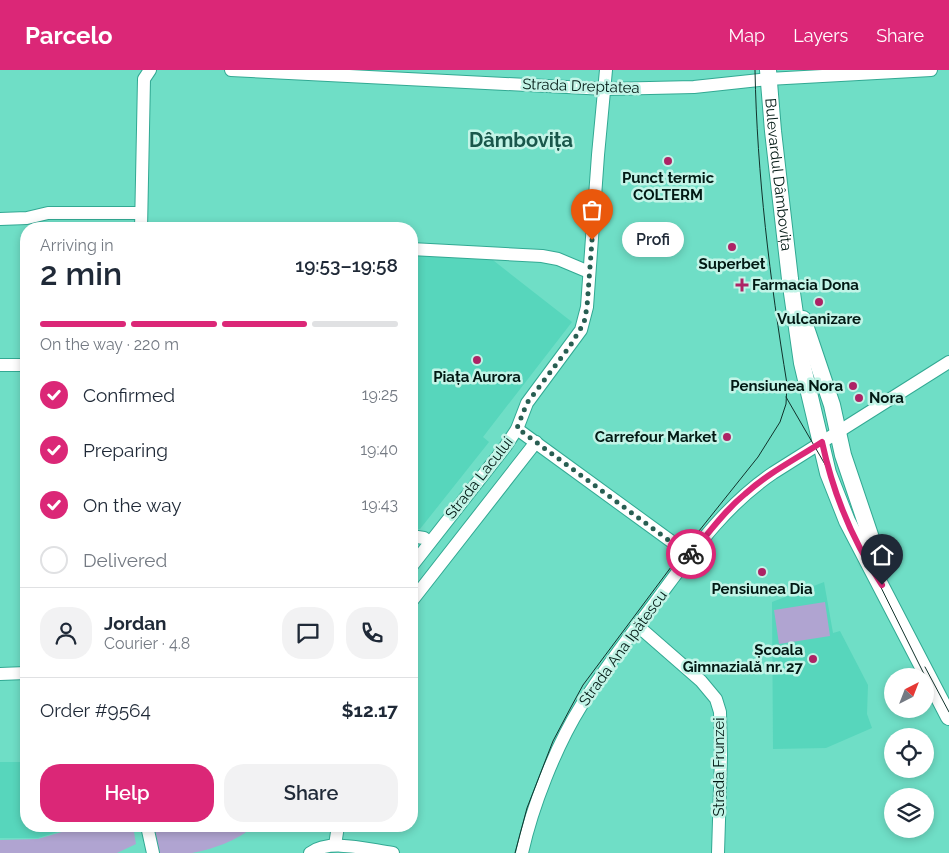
<!DOCTYPE html>
<html lang="en">
<head>
<meta charset="utf-8">
<style>
  body { margin:0; font-family:Raleway,sans-serif; background:#f2f2f3; color:#1f2937; height:100vh; display:flex; flex-direction:column; font-size:19px; white-space:nowrap }
  * { box-sizing:border-box; margin:0 }
  p { font-size:16px; color:#747a83 }
  .icon { flex:none; width:28px; height:28px; fill:none; stroke:currentColor; stroke-width:2; stroke-linecap:round; stroke-linejoin:round }
  .map { position:relative; flex:1; overflow:hidden }
  .drawer { position:absolute; left:20px; top:152px; width:398px; height:610px; display:flex; flex-direction:column; background:#fff; border-radius:20px; box-shadow:0 2px 8px #0003 }
  .drawer>* { flex:none }
  .needle { width:32px; rotate:42deg }
  .tools { position:absolute; left:884px; top:598px; display:grid; gap:10px }
  .tools a { display:grid; place-items:center; width:50px; height:50px; border-radius:50%; background:#fff; box-shadow:0 2px 8px #0003; font-size:25px }
  .pin { position:absolute; display:grid; place-items:center; width:42px; height:42px; color:#fff; margin:-51px -21px; border-radius:50% 50% 50% 0; rotate:-45deg; box-shadow:0 0 5px #0007 }
  .pin .icon { rotate:45deg }
  .courier { position:absolute; display:grid; place-items:center; width:50px; height:50px; margin:-25px; border:4px solid #db2777; border-radius:50%; background:#fff; color:#222; box-shadow:0 1px 6px #0007 }
  .bubble { position:absolute; height:35px; border-radius:18px; background:#fff; box-shadow:0 2px 8px #0003; font-size:16px; font-weight:600; line-height:35px; text-align:center }
  .overview em { font-style:normal; font-weight:600 }
  .overview div { display:flex; flex-direction:column-reverse }
  .overview { display:flex; align-items:center; justify-content:space-between; height:85px; padding:0 20px }
  h1 { font-size:32px; font-weight:600; line-height:38px }
  .bar { display:grid; grid-template-columns:repeat(4,1fr); gap:8px 5px; align-content:center; height:60px; padding:0 20px }
  .bar i { height:6px; border-radius:4px; background:#e0e1e3 }
  .bar .current { background:#db2777 }
  .bar p { grid-column:span 4 }
  .line { display:flex; align-items:center; gap:12px; padding:0 20px; border-top:1px solid #e0e1e3 }
  .line div { flex:1 }
  .round { display:grid; place-items:center; flex:none; width:52px; height:52px; border-radius:20px; background:#f2f2f3 }
  ol { padding:0 20px; list-style:none }
  li { display:flex; align-items:center; gap:15px; height:55px }
  li p { margin-inline-start:auto }
  li .icon { padding:5px; border-radius:50%; background:#db2777; color:#fff; stroke-width:4 }
  li:last-child { color:#747a83 }
  li i { width:28px; height:28px; border:2px solid #e0e1e3; border-radius:50% }
  .action { display:flex; gap:10px; margin-top:auto; padding:10px 20px }
  .action a { flex:1; height:58px; border-radius:20px; background:#db2777; color:#fff; font-size:20px; font-weight:600; line-height:58px; text-align:center }
  .action a+a { background:#f2f2f3; color:#1f2937 }
  header { display:flex; align-items:center; gap:30px; box-sizing:border-box; height:70px; padding:0 25px; background:#db2777; color:#fff }
  header strong { font-size:24px }
  nav { display:flex; gap:28px; margin-inline-start:auto; font-size:18px }
  .map>svg:first-child { display:block }
</style>
</head>
<body>
<header>
<strong>Parcelo</strong>
<nav><a>Map</a><a>Layers</a><a>Share</a></nav>
</header>
<div class="map">
<svg width="949" height="783" viewBox="0 0 949 783">
  <rect width="100%" height="100%" fill="#6fdec6"/>
  <g fill="#57d6bc">
    <polygon points="411,184 489,187 572,252 483,367 489,372 420,459 411,459"/>
    <polygon points="824,512 833,563 840,561 868,615 867,644 872,658 826,678 773,679 772,532"/>
    <polygon points="0,692 26,692 26,756 77,756 38,768 0,768"/>
  </g>
  <g fill="#b0a4d1">
    <polygon points="825,532 830,566 779,574 774,540"/>
    <polygon points="82,756 133,756 136,774 117,783 0,783 0,770 38,769"/>
    <path d="M 150,756 L 253,756 C 240,770 210,780 192,783 C 182,783 170,783 160,783 Z"/>
  </g>
  <g fill="none" stroke-linecap="round" stroke-linejoin="round">
    <g stroke="#32a993" stroke-width="14">
      <g id="minor">
        <polyline points="231,0 606,19 694,17 768,9 931,0"/>
        <polyline points="0,149 27,148 48,143 141,143"/>
        <polyline points="141,159 144,9 150,0"/>
        <polyline points="411,179 542,186 558,189 589,202"/>
        <polyline points="0,295 26,295"/>
        <polyline points="517,359 690,485"/>
        <polyline points="411,466 424,468 429,472"/>
        <polyline points="411,497 505,377 517,359 527,333 581,260 587,237 598,85 606,0"/>
        <polyline points="411,532 536,372"/>
        <polyline points="638,556 701,611 716,629 720,642 721,686 718,783"/>
        <polyline points="0,604 26,603"/>
        <polyline points="147,756 153,783"/>
        <polyline points="335,775 338,756"/>
        <path d="M 310,783 C 330,768 369,780 393,783"/>
        <path d="M 522,783 C 532,737 556,676 581,636 C 603,600 631,565 656,531 C 691,484 724,436 773,403 L 949,292"/>
      </g>
    </g>
    <g stroke="#32a993" stroke-width="18">
      <g id="major">
        <path id="s1" d="M 768,0 L 773,61 L 790,209 L 802,293 L 828,403 L 847,451 L 949,647"/>
        <polyline points="803,249 832,335 843,385 872,471 879,501"/>
      </g>
    </g>
    <use href="#minor" stroke="#fff" stroke-width="12"/>
    <use href="#major" stroke="#fff" stroke-width="16"/>
    <g stroke="#10322b" stroke-width="1">
      <polyline points="786,327 830,403 848,451 925,606"/>
      <polyline points="925,597 949,642"/>
      <path d="M 515,783 L 527,738 L 553,671 L 571,637 L 583,615 L 683,481 L 758,387 L 780,352 L 786,334 L 787,314 C 770,210 757,105 755,0"/>
    </g>
  </g>
  <g fill="none" stroke-linecap="round" stroke-linejoin="round">
    <polyline stroke="#285e52" stroke-width="5" stroke-dasharray="0 9" points="592,170 587,237 584,253 570,276 527,333 517,358 690,486 691,484"/>
    <path stroke="#db2777" stroke-width="6" d="M 691,484 C 708,464 724,441 745,424 C 768,403 796,389 822,372 C 833,423 853,472 882,515"/>
  </g>
  <g fill="#ad2365" stroke="#c2f4e7" stroke-width="2">
    <circle cx="668" cy="91" r="5"/>
    <circle cx="732" cy="177" r="5"/>
    <path d="M739.5 207.5h5v5h5v5h-5v5h-5v-5h-5v-5h5z"/>
    <circle cx="819" cy="232" r="5"/>
    <circle cx="477" cy="290" r="5"/>
    <circle cx="853" cy="316" r="5"/>
    <circle cx="859" cy="328" r="5"/>
    <circle cx="727" cy="367" r="5"/>
    <circle cx="762" cy="502" r="5"/>
    <circle cx="813" cy="589" r="5"/>
  </g>
  <g text-anchor="middle" stroke-width="5" stroke-linejoin="round" paint-order="stroke">
    <g font-size="15" fill="#021914" stroke="#c2f4e7">
      <text transform="translate(581 16) rotate(2)" y="5">Strada Dreptatea</text>
      <text dy="5" stroke="none"><textPath href="#s1" startOffset="105">Bulevardul Dâmbovița</textPath></text>
      <text transform="translate(479 408) rotate(-52)" y="5">Strada Lacului</text>
      <text transform="translate(623 578) rotate(-54)" y="5">Strada Ana Ipătescu</text>
      <text transform="translate(719 697) rotate(-90)" y="5">Strada Frunzei</text>
    </g>
    <g font-size="15" font-weight="bold" fill="#021914" stroke="#c2f4e7">
      <text x="668" y="113">Punct termic<tspan x="668" dy="17">COLTERM</tspan></text>
      <text x="732" y="199">Superbet</text>
      <text x="752" y="220" text-anchor="start">Farmacia Dona</text>
      <text x="819" y="254">Vulcanizare</text>
      <text x="477" y="312">Piața Aurora</text>
      <text x="843" y="321" text-anchor="end">Pensiunea Nora</text>
      <text x="869" y="333" text-anchor="start">Nora</text>
      <text x="717" y="372" text-anchor="end">Carrefour Market</text>
      <text x="762" y="524">Pensiunea Dia</text>
      <text x="803" y="585" text-anchor="end">Școala<tspan x="803" dy="17">Gimnazială nr. 27</tspan></text>
    </g>
    <g font-size="20" font-weight="bold" fill="#19574b" stroke="#c2f4e7">
      <text x="521" y="77">Dâmbovița</text>
    </g>
  </g>
</svg>
<div class="tools">
<a><svg class="needle" viewBox="-14 -14 28 28"><path d="M0-13l5 13h-10z" fill="#e53935"/><path d="M0 13l5-13h-10z" fill="#747a83"/></svg></a>
<a><svg class="icon" aria-label="locate" viewBox="0 0 24 24"><circle cx="12" cy="12" r="6"/><path d="M12 2v4M12 18v4M2 12h4M18 12h4"/></svg></a>
<a><svg class="icon" aria-label="layers" viewBox="0 0 24 24"><path d="M12 4l9 5-9 5-9-5zM3 14l9 5 9-5"/></svg></a>
</div>
<div class="pin" style="left:592px;top:170px;background:#ea580c"><svg class="icon" aria-label="bag" viewBox="0 0 24 24"><path d="M5 8h14l-1 12H6zM9 8a3 3 0 0 1 6 0"/></svg></div>
<div class="pin" style="left:882px;top:515px;background:#1f2937"><svg class="icon" aria-label="home" viewBox="0 0 24 24"><path d="M3 11l9-7 9 7M6 9v11h12V9"/></svg></div>
<div class="courier" style="left:691px;top:484px"><svg class="icon" aria-label="bike" viewBox="0 0 24 24"><circle cx="6" cy="16" r="4"/><circle cx="18" cy="16" r="4"/><path d="M6 16l4-8h5l3 8M10 8l3 8H6M13 5h3"/></svg></div>
<div class="bubble" style="left:622px;top:152px;width:62px">Profi</div>
<section class="drawer">
<div class="overview"><div><h1>2 min</h1><p>Arriving in</p></div><em>19:53–19:58</em></div>
<div class="bar"><i class="current"></i><i class="current"></i><i class="current"></i><i></i><p>On the way · 220 m</p></div>
<ol>
<li><svg class="icon" aria-label="check" viewBox="0 0 24 24"><path d="M5 12l5 5 9-10"/></svg>Confirmed<p>19:25</p></li>
<li><svg class="icon" aria-label="check" viewBox="0 0 24 24"><path d="M5 12l5 5 9-10"/></svg>Preparing<p>19:40</p></li>
<li><svg class="icon" aria-label="check" viewBox="0 0 24 24"><path d="M5 12l5 5 9-10"/></svg>On the way<p>19:43</p></li>
<li><i></i>Delivered</li>
</ol>
<div class="line" style="height:90px"><a class="round"><svg class="icon" aria-label="person" viewBox="0 0 24 24"><circle cx="12" cy="8" r="4"/><path d="M4 21q1-7 8-7t8 7"/></svg></a><div><b>Jordan</b><p>Courier · 4.8</p></div><a class="round"><svg class="icon" aria-label="chat" viewBox="0 0 24 24"><path d="M4 5h16v11H9l-5 4z"/></svg></a><a class="round"><svg class="icon" aria-label="phone" viewBox="0 0 24 24"><path d="M5 4h4l2 5-3 2q2 4 5 5l2-3 5 2v4C11 20 4 13 5 4z"/></svg></a></div>
<div class="line" style="height:65px"><div>Order #9564</div><b>$12.17</b></div>
<div class="action"><a>Help</a><a>Share</a></div>
</section>
</div>
</body>
</html>
